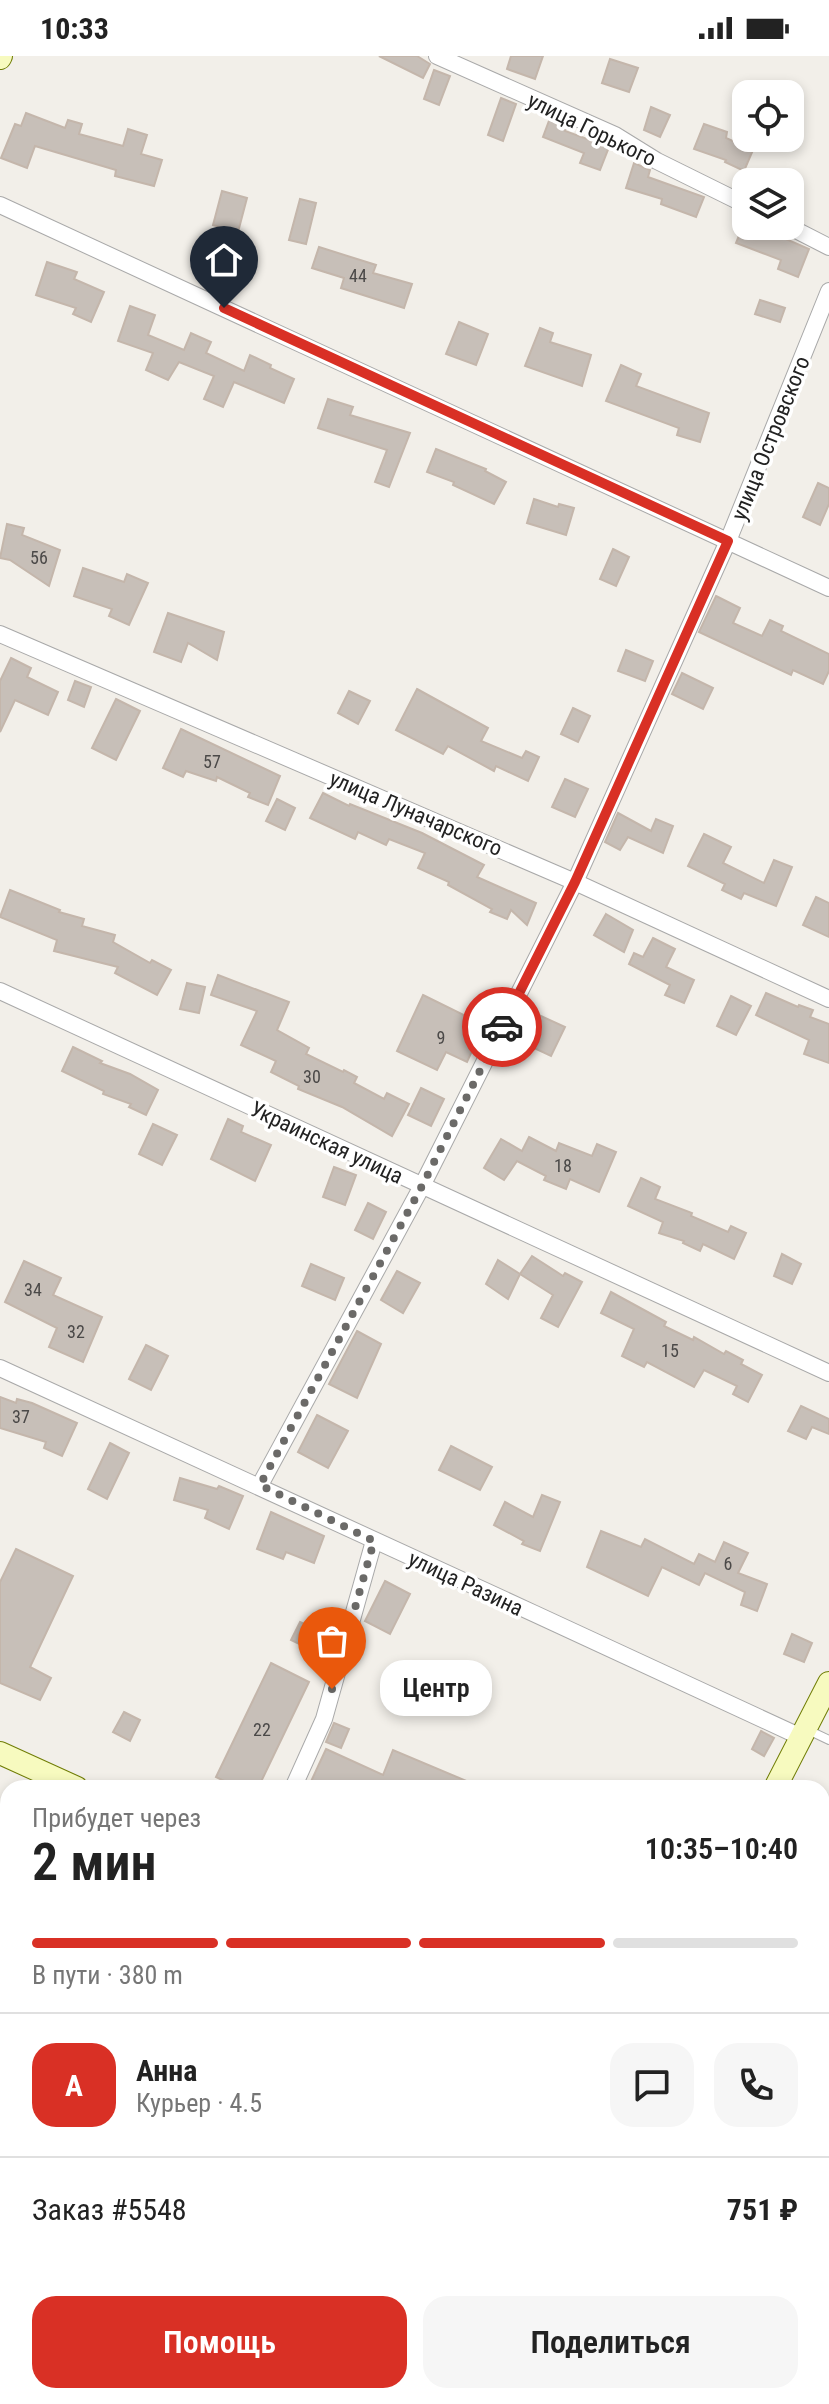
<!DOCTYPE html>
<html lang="ru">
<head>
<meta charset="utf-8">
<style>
  body { margin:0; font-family:"Roboto Condensed",sans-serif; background:#f6f6f6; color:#222; height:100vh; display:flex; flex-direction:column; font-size:30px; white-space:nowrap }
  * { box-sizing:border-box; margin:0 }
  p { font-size:26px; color:#767676 }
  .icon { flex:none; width:44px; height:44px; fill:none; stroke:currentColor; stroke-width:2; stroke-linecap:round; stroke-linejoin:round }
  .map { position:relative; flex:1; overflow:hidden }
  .side { position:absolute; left:0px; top:1724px; width:830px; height:624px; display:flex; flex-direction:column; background:#fff; border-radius:24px 24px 0 0; box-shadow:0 4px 12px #0003 }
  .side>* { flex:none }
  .tools { position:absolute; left:732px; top:24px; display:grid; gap:16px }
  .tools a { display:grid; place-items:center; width:72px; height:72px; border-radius:16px; background:#fff; box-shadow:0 4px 12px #0003; font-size:40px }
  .pin { position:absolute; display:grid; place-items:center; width:68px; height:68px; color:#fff; margin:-82px -34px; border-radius:50% 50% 50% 0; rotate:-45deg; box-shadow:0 0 8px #0007 }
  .pin .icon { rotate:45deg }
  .courier { position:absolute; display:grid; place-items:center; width:80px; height:80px; margin:-40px; border:6px solid #d93025; border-radius:50%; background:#fff; color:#222; box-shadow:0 2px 10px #0007 }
  .bubble { position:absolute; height:56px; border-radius:24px; background:#fff; box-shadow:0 4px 12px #0003; font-size:26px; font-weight:600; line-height:56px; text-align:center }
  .overview em { font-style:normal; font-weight:600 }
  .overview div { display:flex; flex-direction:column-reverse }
  .overview { display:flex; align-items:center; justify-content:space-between; height:136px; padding:0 32px }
  h1 { font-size:52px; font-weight:600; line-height:60px }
  .bar { display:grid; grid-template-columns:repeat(4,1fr); gap:12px 8px; align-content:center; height:96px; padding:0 32px }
  .bar i { height:10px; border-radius:6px; background:#e0e0e0 }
  .bar .current { background:#d93025 }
  .bar p { grid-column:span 4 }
  .line { display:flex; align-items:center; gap:20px; padding:0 32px; border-top:2px solid #e0e0e0 }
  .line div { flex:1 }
  .round { display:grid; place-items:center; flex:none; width:84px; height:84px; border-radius:24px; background:#f6f6f6 }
  .cta { display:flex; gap:16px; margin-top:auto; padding:16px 32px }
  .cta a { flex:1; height:92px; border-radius:24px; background:#d93025; color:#fff; font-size:32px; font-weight:600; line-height:92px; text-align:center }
  .cta a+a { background:#f6f6f6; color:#222 }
  .status { display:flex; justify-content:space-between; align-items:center; height:56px; padding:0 40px; background:#fff; direction:ltr }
  .status svg { height:22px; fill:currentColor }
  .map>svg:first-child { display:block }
</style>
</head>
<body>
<div class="status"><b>10:33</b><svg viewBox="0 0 49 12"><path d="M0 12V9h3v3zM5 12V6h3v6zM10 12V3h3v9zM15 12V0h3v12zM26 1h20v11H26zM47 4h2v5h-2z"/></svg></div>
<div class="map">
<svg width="829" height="2348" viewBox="0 0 829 2348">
  <rect width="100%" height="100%" fill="#f2efe9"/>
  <polygon fill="#f2dad9" points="829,1979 829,2130 822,2126 822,1991"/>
  <g fill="#c7bfb8" stroke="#c4b6ab" stroke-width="2">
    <polygon points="379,0 417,0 430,8 423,22"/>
    <polygon points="511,0 543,0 535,23 507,13"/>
    <polygon points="610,3 638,12 629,36 602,27"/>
    <polygon points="434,14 450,20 439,49 424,43"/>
    <polygon points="501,42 516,48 503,85 488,79"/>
    <polygon points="651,51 670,59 660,81 644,74"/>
    <polygon points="26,57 65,72 68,64 82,68 79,78 123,90 128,73 147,79 141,98 162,104 154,130 115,120 116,114 35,90 27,112 1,102 15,68 21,70"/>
    <polygon points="550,62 567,70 565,75 609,91 600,114 580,107 584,97 543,81"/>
    <polygon points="704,68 727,76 726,82 753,94 744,115 725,106 726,104 694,93"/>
    <polygon points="634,107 650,114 648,121 704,141 696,161 661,148 662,143 626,132"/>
    <polygon points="222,135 247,142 238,176 213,169"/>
    <polygon points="300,143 316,147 306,188 289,184"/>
    <polygon points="743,170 756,170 809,193 798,221 778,213 781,204 736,187"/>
    <polygon points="319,191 376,209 373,217 412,228 404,252 341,232 344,222 312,212"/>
    <polygon points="47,206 77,216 74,223 104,236 91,266 73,258 76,252 36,239"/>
    <polygon points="760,244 785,252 780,266 755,258"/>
    <polygon points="130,250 155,259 148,279 184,294 191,277 211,286 206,297 244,315 250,299 271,309 270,312 294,323 284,347 234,326 223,351 204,343 214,320 179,306 168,324 146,314 153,297 118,285"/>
    <polygon points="459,266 488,278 476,309 446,298"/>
    <polygon points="540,272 553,277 550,286 591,299 582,330 525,310"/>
    <polygon points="621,309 641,318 636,330 709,357 700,386 677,379 679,372 606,345"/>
    <polygon points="328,343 353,351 350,359 410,377 389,431 375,426 387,394 318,372"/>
    <polygon points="436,393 486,413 485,415 506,426 494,448 453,429 454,426 427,416"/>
    <polygon points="818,427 829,432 829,448 820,469 803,461"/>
    <polygon points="534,443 558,451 559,448 574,452 566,479 527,467"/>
    <polygon points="7,468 24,472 22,479 60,494 49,530 10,504 0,502"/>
    <polygon points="613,493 629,501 616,530 600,523"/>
    <polygon points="83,512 124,526 127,518 148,527 129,569 109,560 112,553 74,540"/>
    <polygon points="716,540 740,552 733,567 762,580 770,564 783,570 781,575 829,598 829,615 823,628 793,614 791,619 699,576"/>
    <polygon points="168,557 224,576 217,604 188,587 181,606 154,596"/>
    <polygon points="626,594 653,605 645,625 618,615"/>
    <polygon points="11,602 31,612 27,621 58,636 48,659 15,644 0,676 0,625"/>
    <polygon points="682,617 713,632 703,653 672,638"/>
    <polygon points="75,625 91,631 84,651 68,644"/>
    <polygon points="417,633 488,672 481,685 522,702 526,695 539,701 528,725 496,710 494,715 448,690 443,698 396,674"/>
    <polygon points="349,635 370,645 358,668 338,657"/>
    <polygon points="116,643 140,655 116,704 92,692"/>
    <polygon points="573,652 590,660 578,686 561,678"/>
    <polygon points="181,673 280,720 268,749 248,741 250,737 217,721 216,725 186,715 183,721 163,712"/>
    <polygon points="565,723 588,733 575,761 552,751"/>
    <polygon points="323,737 349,750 350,748 422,777 484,809 477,821 536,847 527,869 511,854 507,863 490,856 492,853 448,829 449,826 418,812 425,797 389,783 386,789 358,776 355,783 310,762"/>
    <polygon points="277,743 295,752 285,774 266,765"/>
    <polygon points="618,757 651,775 656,763 673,770 663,797 628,781 620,794 605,786"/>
    <polygon points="704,778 731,791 723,807 764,827 774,804 792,811 776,850 744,837 741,843 722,834 725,828 688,810"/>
    <polygon points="10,834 60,854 59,856 84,863 82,870 115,879 113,886 150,907 152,904 171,914 157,939 115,917 118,911 54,895 57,884 0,861"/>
    <polygon points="816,841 829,847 829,881 803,869"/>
    <polygon points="606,858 633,874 624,896 594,879"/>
    <polygon points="653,882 675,893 666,911 694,924 684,947 665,939 670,929 629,908 634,897 643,901"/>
    <polygon points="218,919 289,946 277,974 309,992 306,998 343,1016 344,1014 357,1021 354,1027 384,1043 387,1037 409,1048 392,1080 342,1051 298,1033 299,1030 271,1016 276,1005 241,989 257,955 211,939"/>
    <polygon points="187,927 205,931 199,957 180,953"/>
    <polygon points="766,937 798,951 799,949 813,954 810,961 829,968 829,1007 804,998 809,984 756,959"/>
    <polygon points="423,939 484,969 467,1006 446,996 437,1014 397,995"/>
    <polygon points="731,940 751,950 736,979 717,970"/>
    <polygon points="530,955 565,971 551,1000 517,984"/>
    <polygon points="73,991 102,1005 100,1007 130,1018 158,1034 146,1059 129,1051 131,1048 103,1038 104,1035 62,1015"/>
    <polygon points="421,1032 444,1043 431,1070 408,1059"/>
    <polygon points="228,1063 243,1070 241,1076 271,1089 255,1125 211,1103"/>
    <polygon points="153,1068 177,1079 162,1109 139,1098"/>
    <polygon points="529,1081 556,1095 559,1087 592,1100 597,1088 616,1096 599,1136 570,1123 566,1133 544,1124 546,1120 517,1105 504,1124 484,1112 501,1083 522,1095"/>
    <polygon points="334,1111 356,1119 345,1149 323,1141"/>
    <polygon points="641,1122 660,1131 655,1143 692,1157 691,1160 728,1176 731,1170 746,1177 734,1203 703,1188 700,1195 683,1187 684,1185 659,1177 663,1166 628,1150"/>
    <polygon points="368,1147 386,1156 373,1183 355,1174"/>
    <polygon points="782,1198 801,1208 792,1228 774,1220"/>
    <polygon points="532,1200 563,1220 565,1217 582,1226 558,1271 541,1262 553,1239 520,1218"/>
    <polygon points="498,1204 520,1218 508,1243 486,1228"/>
    <polygon points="24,1205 61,1222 53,1239 102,1261 83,1306 49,1291 57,1272 5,1246"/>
    <polygon points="311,1208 344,1222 335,1244 302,1230"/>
    <polygon points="397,1215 420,1227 403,1257 381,1244"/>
    <polygon points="611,1236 666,1266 664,1270 693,1284 694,1281 724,1298 726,1295 743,1304 741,1308 762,1319 748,1346 733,1338 737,1330 704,1314 694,1331 647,1306 644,1311 622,1300 634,1273 601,1257"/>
    <polygon points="357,1275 381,1288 357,1342 329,1328"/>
    <polygon points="146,1289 168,1300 151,1334 129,1323"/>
    <polygon points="0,1341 16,1347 17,1343 32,1347 77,1367 62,1400 44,1392 46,1386 0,1372"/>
    <polygon points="801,1350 829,1363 829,1378 812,1371 806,1383 788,1375"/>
    <polygon points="317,1359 348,1375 328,1412 298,1396"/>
    <polygon points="110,1387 129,1397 107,1443 88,1433"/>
    <polygon points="451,1390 492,1411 480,1434 439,1414"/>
    <polygon points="180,1422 217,1433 219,1430 243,1440 229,1473 205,1462 208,1454 174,1444"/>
    <polygon points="542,1439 560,1446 540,1495 522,1488 524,1485 494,1469 505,1446 533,1461"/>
    <polygon points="271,1456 324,1480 314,1507 286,1496 283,1503 257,1493"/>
    <polygon points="601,1475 641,1491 645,1483 694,1508 699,1498 715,1506 724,1486 748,1497 738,1517 767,1528 757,1555 741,1549 745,1536 705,1517 699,1529 662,1511 648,1540 587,1511"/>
    <polygon points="16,1493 73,1520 30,1611 51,1622 40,1644 0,1627 0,1526"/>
    <polygon points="385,1525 410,1538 390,1578 365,1565"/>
    <polygon points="300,1566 321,1576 312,1594 291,1584"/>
    <polygon points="792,1578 812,1587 804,1606 784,1598"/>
    <polygon points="271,1607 309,1626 258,1732 238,1732 216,1721"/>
    <polygon points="124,1656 140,1664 130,1685 113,1676"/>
    <polygon points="334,1667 349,1673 341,1692 326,1686"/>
    <polygon points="761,1675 774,1682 764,1700 752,1693"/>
    <polygon points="326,1693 383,1719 393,1694 483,1732 308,1732"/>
  </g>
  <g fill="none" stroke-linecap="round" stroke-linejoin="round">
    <g stroke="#a9a9a9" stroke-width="10">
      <g id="lane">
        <polyline points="808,1674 829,1684"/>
        <polyline points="0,1854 8,1858"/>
        <polyline points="822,2089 829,2077"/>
      </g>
    </g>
    <g stroke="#a9a9a9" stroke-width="18">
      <g id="street">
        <polyline points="437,0 615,79 657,105 746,149"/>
        <polyline points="0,149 829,532"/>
        <polyline points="788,170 829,191"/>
        <polyline points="0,578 575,826 829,943"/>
        <polyline points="0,935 829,1317"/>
        <path d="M 0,1312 C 268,1433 534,1558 801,1681"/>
        <polyline points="260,1429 422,1130 575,826 728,485 829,235"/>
        <polyline points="293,1732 324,1663 374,1485"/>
        <polyline points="0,2200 8,2204"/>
        <polyline points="822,2253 829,2257"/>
        <polyline points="269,2340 272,2348"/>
        <polyline points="548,2348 552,2340"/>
      </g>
    </g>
    <g stroke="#707d05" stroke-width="24">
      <g id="secondary">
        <polyline points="0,2 1,0"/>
        <polyline points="0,1697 77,1732"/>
        <polyline points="775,1732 829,1627"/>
      </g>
    </g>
    <use href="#lane" stroke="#fff" stroke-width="8"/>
    <use href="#street" stroke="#fff" stroke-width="16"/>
    <use href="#secondary" stroke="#f7fabf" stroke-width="22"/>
  </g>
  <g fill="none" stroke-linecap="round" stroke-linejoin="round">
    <polyline stroke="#6b6a68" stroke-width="8" stroke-dasharray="0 14.4" points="332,1633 374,1485 260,1429 422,1130 502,971"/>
    <polyline stroke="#d93025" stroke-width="10" points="224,252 728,485 575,826 502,971"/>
  </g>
  <g text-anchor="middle" stroke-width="7" stroke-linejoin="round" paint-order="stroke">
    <g font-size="18" fill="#4b4948">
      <text x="358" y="226">44</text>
      <text x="39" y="508">56</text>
      <text x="212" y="712">57</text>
      <text x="441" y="988">9</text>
      <text x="312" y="1027">30</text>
      <text x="563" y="1116">18</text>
      <text x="33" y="1240">34</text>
      <text x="76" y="1282">32</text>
      <text x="670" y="1301">15</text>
      <text x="21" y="1367">37</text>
      <text x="728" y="1514">6</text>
      <text x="262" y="1680">22</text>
    </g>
    <g font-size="22" fill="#222" stroke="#fff">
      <text transform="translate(592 73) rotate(26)" y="8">улица Горького</text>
      <text transform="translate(770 382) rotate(-68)" y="8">улица Островского</text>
      <text transform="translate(416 757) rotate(23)" y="8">улица Луначарского</text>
      <text transform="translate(327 1086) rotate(25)" y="8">Украинская улица</text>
      <text transform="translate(466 1527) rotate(25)" y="8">улица Разина</text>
    </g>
  </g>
</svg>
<div class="tools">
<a><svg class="icon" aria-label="locate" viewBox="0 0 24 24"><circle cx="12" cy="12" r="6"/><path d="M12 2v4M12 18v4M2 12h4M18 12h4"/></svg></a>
<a><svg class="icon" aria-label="layers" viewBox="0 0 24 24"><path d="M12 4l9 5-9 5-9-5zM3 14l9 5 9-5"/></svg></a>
</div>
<div class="pin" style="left:332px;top:1633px;background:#ea580c"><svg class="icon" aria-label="bag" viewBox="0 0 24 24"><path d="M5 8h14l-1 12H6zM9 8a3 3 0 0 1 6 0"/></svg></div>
<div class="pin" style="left:224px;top:252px;background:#1f2937"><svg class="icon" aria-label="home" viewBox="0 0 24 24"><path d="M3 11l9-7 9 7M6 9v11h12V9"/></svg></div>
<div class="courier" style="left:502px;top:971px"><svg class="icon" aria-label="car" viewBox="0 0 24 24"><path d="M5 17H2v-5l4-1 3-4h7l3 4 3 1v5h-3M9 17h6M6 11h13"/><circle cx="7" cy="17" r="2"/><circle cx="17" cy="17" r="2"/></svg></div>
<div class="bubble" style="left:380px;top:1604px;width:112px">Центр</div>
<section class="side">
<div class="overview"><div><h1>2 мин</h1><p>Прибудет через</p></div><em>10:35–10:40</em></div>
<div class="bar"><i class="current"></i><i class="current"></i><i class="current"></i><i></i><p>В пути · 380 m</p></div>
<div class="line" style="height:144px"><b class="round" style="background:#d93025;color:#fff">А</b><div><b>Анна</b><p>Курьер · 4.5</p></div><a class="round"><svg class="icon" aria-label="chat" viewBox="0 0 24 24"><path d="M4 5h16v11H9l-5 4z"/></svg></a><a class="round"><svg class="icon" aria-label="phone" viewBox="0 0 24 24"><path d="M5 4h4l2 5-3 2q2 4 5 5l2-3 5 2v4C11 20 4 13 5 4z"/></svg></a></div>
<div class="line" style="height:104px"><div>Заказ #5548</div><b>751 ₽</b></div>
<div class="cta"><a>Помощь</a><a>Поделиться</a></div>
</section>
</div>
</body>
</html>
